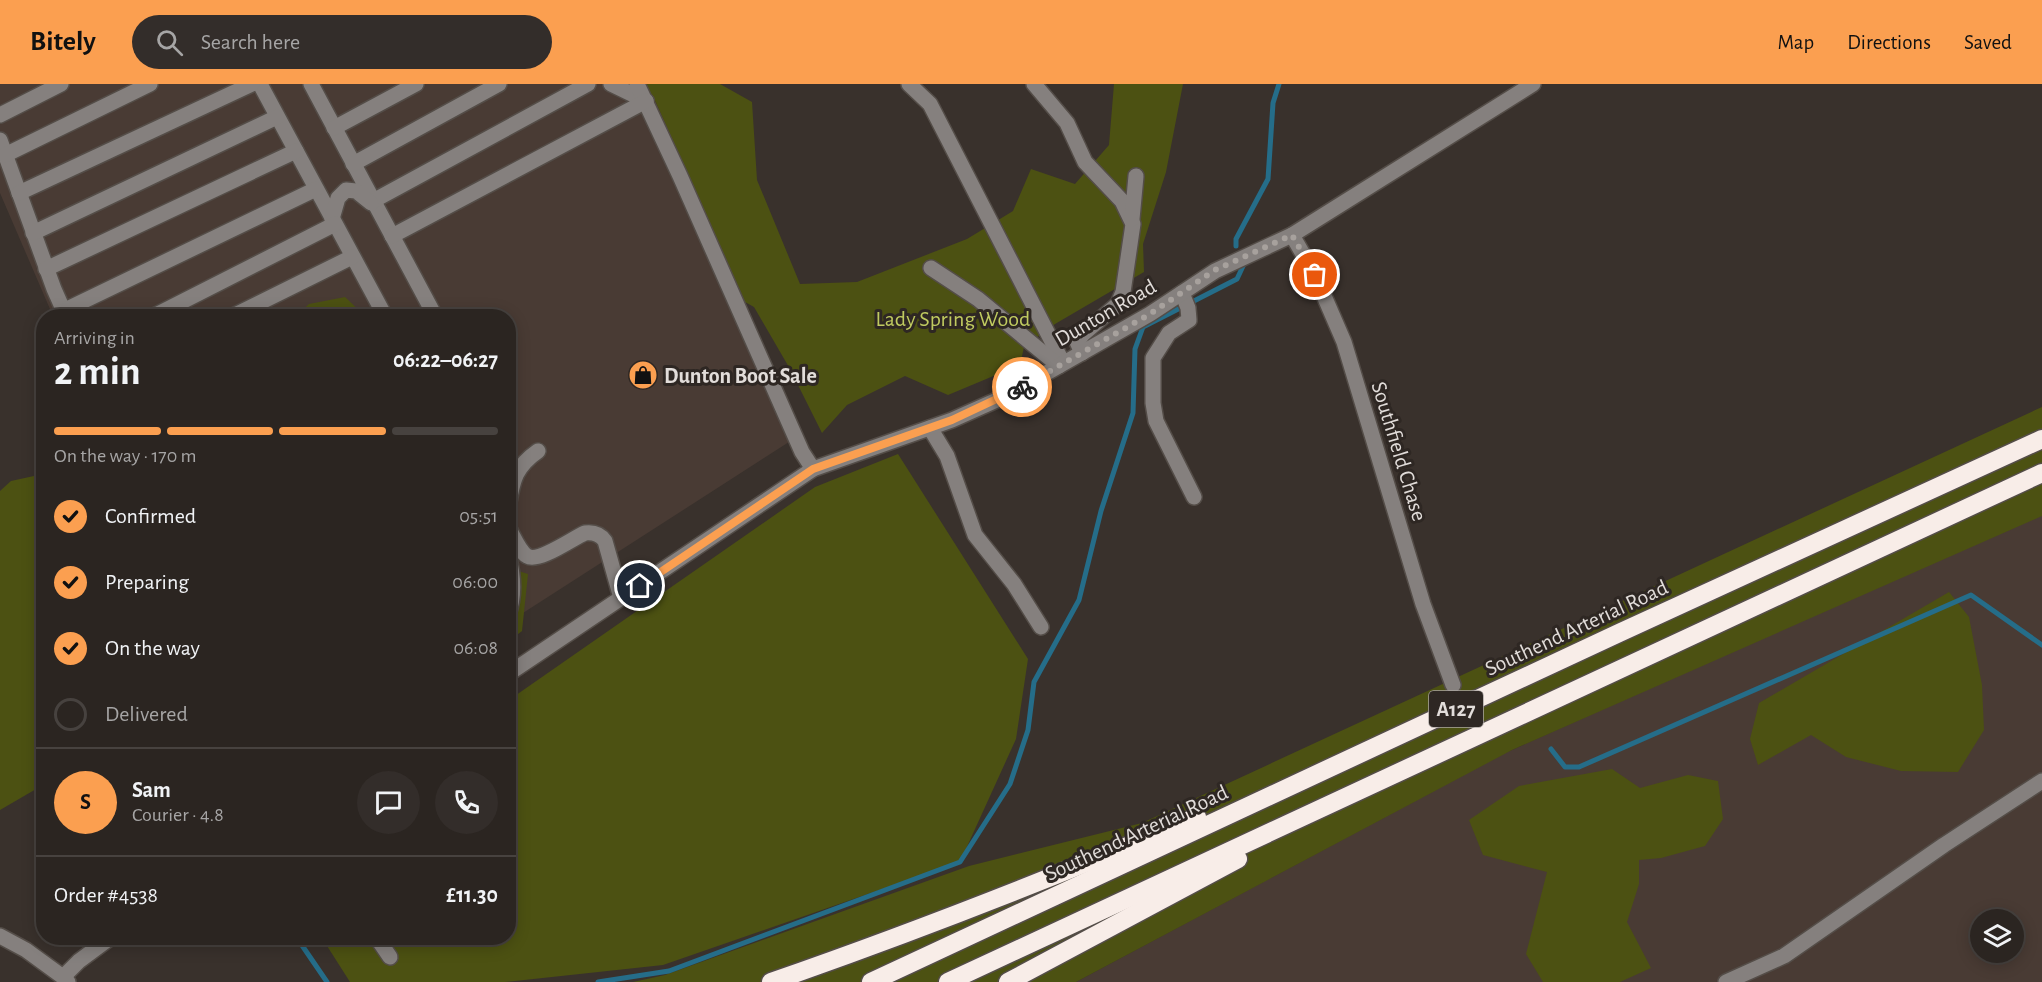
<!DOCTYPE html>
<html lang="en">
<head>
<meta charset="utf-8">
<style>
  body { margin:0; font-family:"Alegreya Sans",sans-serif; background:#332d2a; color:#f1f3f6; height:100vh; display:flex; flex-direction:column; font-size:22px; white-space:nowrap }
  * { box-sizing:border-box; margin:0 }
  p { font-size:20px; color:#a6a5a5 }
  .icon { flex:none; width:33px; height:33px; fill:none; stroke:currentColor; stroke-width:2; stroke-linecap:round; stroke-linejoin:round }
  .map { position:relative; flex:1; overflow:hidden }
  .sheet { position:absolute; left:36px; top:225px; width:480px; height:636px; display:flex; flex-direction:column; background:#2b2521; border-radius:24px; box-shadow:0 3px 15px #0003,0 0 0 2px #47423f }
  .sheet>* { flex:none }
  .fabs { position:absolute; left:1970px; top:825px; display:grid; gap:12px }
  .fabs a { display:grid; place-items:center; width:54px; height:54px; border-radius:50%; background:#2b2521; box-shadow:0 3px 15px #0003,0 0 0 2px #47423f; font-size:30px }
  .pin { position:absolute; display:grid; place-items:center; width:51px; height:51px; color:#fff; margin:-26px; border:3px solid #fff; border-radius:50%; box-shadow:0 2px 6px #0007 }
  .courier { position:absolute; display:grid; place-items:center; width:60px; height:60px; margin:-30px; border:4px solid #fb9f50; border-radius:50%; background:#fff; color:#222; box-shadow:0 2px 8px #0007 }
  .summary em { font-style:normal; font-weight:600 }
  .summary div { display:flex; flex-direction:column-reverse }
  .summary { display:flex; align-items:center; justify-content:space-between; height:102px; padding:0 18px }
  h1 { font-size:39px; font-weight:600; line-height:45px }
  .bar { display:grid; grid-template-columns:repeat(4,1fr); gap:9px 6px; align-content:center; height:72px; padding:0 18px }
  .bar i { height:8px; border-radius:4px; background:#47423f }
  .bar .current { background:#fb9f50 }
  .bar p { grid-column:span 4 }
  .line { display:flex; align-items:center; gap:15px; padding:0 18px; border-top:2px solid #47423f }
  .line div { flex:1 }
  .round { display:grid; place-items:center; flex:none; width:63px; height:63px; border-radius:32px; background:#332d2a }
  ol { padding:0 18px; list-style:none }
  li { display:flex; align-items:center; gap:18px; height:66px }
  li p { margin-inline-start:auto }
  li .icon { padding:6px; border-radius:50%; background:#fb9f50; color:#111; stroke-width:4 }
  li:last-child { color:#a6a5a5 }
  li i { width:33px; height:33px; border:3px solid #47423f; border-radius:50% }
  header { display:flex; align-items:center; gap:36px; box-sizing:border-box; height:84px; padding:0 30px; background:#fb9f50; color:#111 }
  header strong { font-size:28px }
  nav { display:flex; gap:33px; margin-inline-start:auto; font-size:21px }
  .search { width:420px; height:54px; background:#332d2a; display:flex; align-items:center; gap:15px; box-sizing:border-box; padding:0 21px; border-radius:33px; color:#a6a5a5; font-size:22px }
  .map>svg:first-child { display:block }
</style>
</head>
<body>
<header>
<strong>Bitely</strong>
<div class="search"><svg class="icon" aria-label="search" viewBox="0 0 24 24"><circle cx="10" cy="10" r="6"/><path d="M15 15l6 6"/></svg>Search here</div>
<nav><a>Map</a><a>Directions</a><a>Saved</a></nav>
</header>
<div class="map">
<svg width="2042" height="898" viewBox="0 0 2042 898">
  <rect width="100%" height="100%" fill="#39312c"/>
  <g fill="#493b34" fill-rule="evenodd">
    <polygon points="0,0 648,0 803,349 509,538 508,232 53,232 0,109"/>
    <path d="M 2042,429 L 2042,898 L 1076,898 L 1503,670 ZM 1980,836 L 2013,836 L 2013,868 L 1980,868 Z"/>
  </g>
  <g fill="#4c5112">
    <polygon points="637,0 720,0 752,18 757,96 800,200 857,198 967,155 1013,127 1031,85 1075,100 1109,61 1114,0 1183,0 1166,88 1143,160 1144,188 1055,240 1024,263 1020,281 948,311 905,292 847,321 822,349 790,285 754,223 745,218 653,12"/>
    <polygon points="345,213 365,232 296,232 309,220"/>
    <polygon points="2042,323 2042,432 1512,666 1076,898 633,898 665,891 969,782 1142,739"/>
    <polygon points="898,370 1028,575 1016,655 960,778 663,881 505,898 350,898 322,854 508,854 509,616 815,403"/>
    <polygon points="43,390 43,701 0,726 0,407 11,397"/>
    <polygon points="509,484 528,490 522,547 509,557"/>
    <polygon points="1949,508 1969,533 1982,601 1984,646 1958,688 1901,687 1846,673 1811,651 1758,681 1750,655 1759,619"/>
    <polygon points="1612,685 1640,704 1688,691 1718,697 1723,735 1705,762 1661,774 1639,776 1639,800 1627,838 1651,884 1620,898 1543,898 1526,870 1547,788 1483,771 1469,736 1519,702"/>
  </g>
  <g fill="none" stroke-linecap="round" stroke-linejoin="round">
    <g stroke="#256d89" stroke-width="5">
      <polyline points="1236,162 1236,155 1268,95 1273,19 1279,0"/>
      <polyline points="1551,665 1565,683 1579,683 1971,511 2042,561"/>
      <polyline points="297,854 327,898"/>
      <polyline points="598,898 669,887 960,778 1010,700 1028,646 1034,598 1079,516 1101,427 1133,329 1135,265 1143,243 1237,195 1244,180"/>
    </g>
    <g stroke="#544d48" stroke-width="18">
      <g id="minor">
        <polyline points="260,0 385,232"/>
        <polyline points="311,0 435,232"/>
        <polyline points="611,0 646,17"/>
        <polyline points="637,0 680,92 802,368 813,385"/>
        <polyline points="909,0 930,20 1063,279"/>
        <polyline points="1034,0 1067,39 1085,78 1122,117 1133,140 1123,208 1118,220 1083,250 1077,258 1082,269"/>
        <polyline points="0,31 61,0"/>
        <polyline points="334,44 416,0"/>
        <polyline points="0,56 54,205 66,232"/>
        <polyline points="5,71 150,0"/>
        <polyline points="353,80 499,0"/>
        <polyline points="19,109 252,0"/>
        <polyline points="373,117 588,0"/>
        <polyline points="332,135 338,114 346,106 356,107 371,119"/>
        <polyline points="1132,135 1136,92"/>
        <polyline points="33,149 277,33"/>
        <polyline points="1292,151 1315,191 1344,258 1423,520 1453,601"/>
        <polyline points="392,152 646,17"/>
        <polyline points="931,184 978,215 1059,282"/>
        <polyline points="46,185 296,67"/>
        <polyline points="1182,209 1188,224 1189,236 1169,249 1153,274 1153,319 1156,337 1194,413"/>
        <polyline points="63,227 316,105"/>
        <polyline points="154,232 335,140"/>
        <polyline points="233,232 352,173"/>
        <polyline points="930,344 947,372 975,451 1014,500 1041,543"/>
        <path d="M 508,423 C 513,396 515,383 538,367"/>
        <path d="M 508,443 C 513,451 519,467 527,472 C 539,479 573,454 585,449 C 593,448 600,450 605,457 L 621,514"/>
        <path d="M 508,470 C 513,489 515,512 508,530"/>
        <polyline points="508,590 813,385 952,336 1008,311 1150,230 1215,187 1292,151 1533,0"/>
        <polyline points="0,852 26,866 63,893 68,898"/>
        <polyline points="377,854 390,873"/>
        <polyline points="63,893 79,877 110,854"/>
        <polyline points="1726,898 1784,872 1944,761 2042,697"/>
      </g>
    </g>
    <g stroke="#544d48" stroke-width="21">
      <g id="highway">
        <path d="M 771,898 C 915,848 1057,792 1197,733"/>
        <polyline points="871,898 1619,549 2042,355"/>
        <polyline points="948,898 2042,389"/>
        <polyline points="1008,898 1238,775"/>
      </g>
    </g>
    <use href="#minor" stroke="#85807e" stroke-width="15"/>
    <use href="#highway" stroke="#f8ede8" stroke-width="18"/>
  </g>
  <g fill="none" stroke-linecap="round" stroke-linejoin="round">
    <polyline stroke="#a7a19d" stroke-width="6" stroke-dasharray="0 10.8" points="1022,303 1150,230 1215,186 1292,151 1315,191"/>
    <polyline stroke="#fb9f50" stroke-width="8" points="640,502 813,385 952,336 1022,303"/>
  </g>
  <defs>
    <g id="shop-disc" transform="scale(1.5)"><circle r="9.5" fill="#fb9f50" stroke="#2e2723"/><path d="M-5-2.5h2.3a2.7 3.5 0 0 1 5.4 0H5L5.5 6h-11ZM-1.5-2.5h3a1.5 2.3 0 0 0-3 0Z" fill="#111"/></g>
  </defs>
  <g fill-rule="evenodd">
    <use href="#shop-disc" x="643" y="291"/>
  </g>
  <g text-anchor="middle" stroke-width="6" stroke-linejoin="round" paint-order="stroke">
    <rect fill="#2e2723" stroke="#aca6a3" stroke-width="1.5" x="1429" y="607" width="54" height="36" rx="4.5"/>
    <g font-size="21" font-weight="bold" fill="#e2ddda">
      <text x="1456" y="632">A127</text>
    </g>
    <g font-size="22" fill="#e2ddda" stroke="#2e2723">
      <text transform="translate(1105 228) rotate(-30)" y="8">Dunton Road</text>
      <text transform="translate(1400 367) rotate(73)" y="8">Southfield Chase</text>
      <text transform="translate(1576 543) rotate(-25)" y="8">Southend Arterial Road</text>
      <text transform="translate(1136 748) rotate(-25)" y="8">Southend Arterial Road</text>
    </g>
    <g font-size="22" fill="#c0cb60" stroke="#2e2723">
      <text x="953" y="242">Lady Spring Wood</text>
    </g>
    <g font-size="22" font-weight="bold" fill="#e2ddda" stroke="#2e2723" text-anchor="start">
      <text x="664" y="299">Dunton Boot Sale</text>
    </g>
  </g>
</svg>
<div class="fabs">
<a><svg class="icon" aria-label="layers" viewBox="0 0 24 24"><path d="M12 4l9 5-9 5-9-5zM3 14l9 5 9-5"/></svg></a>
</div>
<div class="pin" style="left:1315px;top:191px;background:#ea580c"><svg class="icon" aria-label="bag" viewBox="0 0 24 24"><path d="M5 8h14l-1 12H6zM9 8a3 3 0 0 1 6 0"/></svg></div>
<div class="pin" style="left:640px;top:502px;background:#1f2937"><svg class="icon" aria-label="home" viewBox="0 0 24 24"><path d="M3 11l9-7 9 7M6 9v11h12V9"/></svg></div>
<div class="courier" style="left:1022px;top:303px"><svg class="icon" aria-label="bike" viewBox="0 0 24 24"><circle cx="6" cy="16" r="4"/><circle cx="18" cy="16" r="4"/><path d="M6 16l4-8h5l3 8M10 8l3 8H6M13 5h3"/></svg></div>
<section class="sheet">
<div class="summary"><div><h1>2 min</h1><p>Arriving in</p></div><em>06:22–06:27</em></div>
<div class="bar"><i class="current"></i><i class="current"></i><i class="current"></i><i></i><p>On the way · 170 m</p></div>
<ol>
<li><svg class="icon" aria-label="check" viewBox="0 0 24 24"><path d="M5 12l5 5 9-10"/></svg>Confirmed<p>05:51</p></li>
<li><svg class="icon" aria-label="check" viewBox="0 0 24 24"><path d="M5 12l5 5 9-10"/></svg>Preparing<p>06:00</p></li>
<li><svg class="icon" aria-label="check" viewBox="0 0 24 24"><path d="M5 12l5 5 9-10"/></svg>On the way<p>06:08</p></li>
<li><i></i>Delivered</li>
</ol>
<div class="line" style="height:108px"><b class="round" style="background:#fb9f50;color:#111">S</b><div><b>Sam</b><p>Courier · 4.8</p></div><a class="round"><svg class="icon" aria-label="chat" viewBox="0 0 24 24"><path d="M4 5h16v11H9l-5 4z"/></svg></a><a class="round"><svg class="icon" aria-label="phone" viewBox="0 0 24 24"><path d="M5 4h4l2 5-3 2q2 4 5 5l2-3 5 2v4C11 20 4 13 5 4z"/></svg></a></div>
<div class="line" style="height:78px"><div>Order #4538</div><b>£11.30</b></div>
</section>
</div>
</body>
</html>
